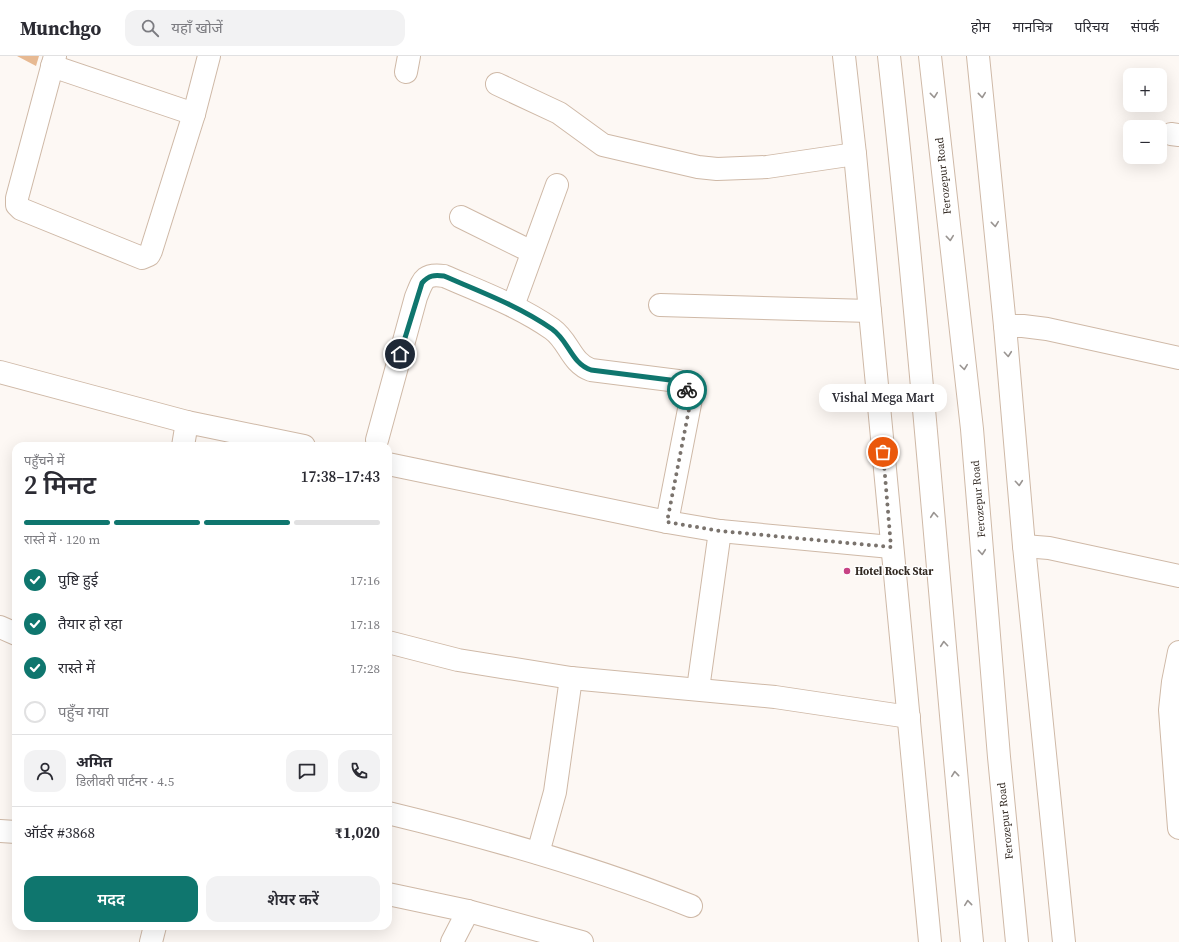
<!DOCTYPE html>
<html lang="hi">
<head>
<meta charset="utf-8">
<style>
  body { margin:0; font-family:"Source Serif 4","Noto Sans Devanagari",serif; background:#f2f2f3; color:#2b2b33; height:100vh; display:flex; flex-direction:column; font-size:15px; white-space:nowrap }
  * { box-sizing:border-box; margin:0 }
  p { font-size:13px; color:#7c7c81 }
  .icon { flex:none; width:22px; height:22px; fill:none; stroke:currentColor; stroke-width:2; stroke-linecap:round; stroke-linejoin:round }
  .map { position:relative; flex:1; overflow:hidden }
  .side { position:absolute; left:12px; top:386px; width:380px; height:488px; display:flex; flex-direction:column; background:#fff; border-radius:12px; box-shadow:0 4px 16px #0002 }
  .side>* { flex:none }
  .tools { position:absolute; left:1123px; top:12px; display:grid; gap:8px }
  .tools a { display:grid; place-items:center; width:44px; height:44px; border-radius:8px; background:#fff; box-shadow:0 4px 16px #0002; font-size:20px }
  .pin { position:absolute; display:grid; place-items:center; width:34px; height:34px; color:#fff; margin:-17px; border:2px solid #fff; border-radius:50%; box-shadow:0 1px 4px #0007 }
  .courier { position:absolute; display:grid; place-items:center; width:40px; height:40px; margin:-20px; border:3px solid #0f766e; border-radius:50%; background:#fff; color:#222; box-shadow:0 1px 5px #0007 }
  .bubble { position:absolute; height:28px; border-radius:12px; background:#fff; box-shadow:0 4px 16px #0002; font-size:13px; font-weight:600; line-height:28px; text-align:center }
  .head em { font-style:normal; font-weight:600 }
  .head div { display:flex; flex-direction:column-reverse }
  .head { display:flex; align-items:center; justify-content:space-between; height:68px; padding:0 12px }
  h1 { font-size:26px; font-weight:600; line-height:30px }
  .bar { display:grid; grid-template-columns:repeat(4,1fr); gap:6px 4px; align-content:center; height:48px; padding:0 12px }
  .bar i { height:5px; border-radius:3px; background:#e1e1e2 }
  .bar .selected { background:#0f766e }
  .bar p { grid-column:span 4 }
  .line { display:flex; align-items:center; gap:10px; padding:0 12px; border-top:1px solid #e1e1e2 }
  .line div { flex:1 }
  .round { display:grid; place-items:center; flex:none; width:42px; height:42px; border-radius:12px; background:#f2f2f3 }
  ol { padding:0 12px; list-style:none }
  li { display:flex; align-items:center; gap:12px; height:44px }
  li p { margin-inline-start:auto }
  li .icon { padding:4px; border-radius:50%; background:#0f766e; color:#fff; stroke-width:4 }
  li:last-child { color:#7c7c81 }
  li i { width:22px; height:22px; border:2px solid #e1e1e2; border-radius:50% }
  .primary-button { display:flex; gap:8px; margin-top:auto; padding:8px 12px }
  .primary-button a { flex:1; height:46px; border-radius:12px; background:#0f766e; color:#fff; font-size:16px; font-weight:600; line-height:46px; text-align:center }
  .primary-button a+a { background:#f2f2f3; color:#2b2b33 }
  header { display:flex; align-items:center; gap:24px; box-sizing:border-box; height:56px; padding:0 20px; background:#fff; border-bottom:1px solid #e1e1e2 }
  header strong { font-size:19px }
  nav { display:flex; gap:22px; margin-inline-start:auto; font-size:14px }
  .search { width:280px; height:36px; background:#f2f2f3; display:flex; align-items:center; gap:10px; box-sizing:border-box; padding:0 14px; border-radius:12px; color:#7c7c81; font-size:15px }
  .map>svg:first-child { display:block }
</style>
</head>
<body>
<header>
<strong>Munchgo</strong>
<div class="search"><svg class="icon" aria-label="search" viewBox="0 0 24 24"><circle cx="10" cy="10" r="6"/><path d="M15 15l6 6"/></svg>यहाँ खोजें</div>
<nav><a>होम</a><a>मानचित्र</a><a>परिचय</a><a>संपर्क</a></nav>
</header>
<div class="map">
<svg width="1179" height="886" viewBox="0 0 1179 886">
  <rect width="100%" height="100%" fill="#fdf8f4"/>
  <polygon fill="#e7b992" points="17,0 39,0 36,10"/>
  <g fill="none" stroke-linecap="round" stroke-linejoin="round">
    <g stroke="#cfb9a7" stroke-width="24">
      <g id="minor">
        <polyline points="55,0 17,142 17,149 21,153 142,202 149,199 151,195 194,58 209,0"/>
        <polyline points="844,0 855,98 930,886"/>
        <polyline points="978,0 1005,270 1024,490 1064,886"/>
        <polyline points="52,10 194,58"/>
        <polyline points="406,16 409,0"/>
        <polyline points="497,28 559,57 603,89 698,111 717,113 767,111 855,98"/>
        <polyline points="1171,78 1179,79"/>
        <polyline points="461,161 532,196"/>
        <polyline points="660,249 870,255"/>
        <polyline points="513,250 557,129"/>
        <polyline points="1005,270 1023,270 1047,273 1179,302"/>
        <polyline points="0,316 187,366"/>
        <path d="M 377,384 L 416,241 C 423,224 424,217 444,220 C 481,236 519,250 552,273 C 569,285 571,307 591,314 L 678,325 L 684,329 L 691,343 L 667,466"/>
        <polyline points="183,390 187,366 304,390"/>
        <polyline points="388,408 667,466 720,475 891,491"/>
        <polyline points="1024,490 1049,492 1179,520"/>
        <polyline points="0,571 16,578"/>
        <polyline points="388,586 458,604 571,622 775,641 909,661"/>
        <polyline points="1179,596 1173,626 1170,654 1179,772"/>
        <polyline points="698,633 720,475"/>
        <path d="M 388,757 C 491,782 593,811 691,850"/>
        <polyline points="0,775 16,776"/>
        <polyline points="538,797 555,736 571,622"/>
        <polyline points="388,838 468,855 582,886"/>
        <polyline points="151,886 155,870"/>
        <polyline points="452,886 468,855"/>
      </g>
    </g>
    <g stroke="#cfb9a7" stroke-width="24">
      <g id="highway">
        <path d="M 889,0 C 922,295 943,591 972,886"/>
        <polyline points="930,0 972,373 999,701 1017,886"/>
      </g>
    </g>
    <use href="#minor" stroke="#fff" stroke-width="22"/>
    <use href="#highway" stroke="#fff" stroke-width="22"/>
  </g>
  <defs><path id="oneway-chevron" d="M-2-3.5L2.5 0L-2 3.5" fill="none" stroke-width="1.6" stroke-linecap="round" stroke-linejoin="round"/></defs>
  <g stroke="#9a9592">
    <use href="#oneway-chevron" transform="translate(934 39) rotate(84)"/>
    <use href="#oneway-chevron" transform="translate(982 39) rotate(84)"/>
    <use href="#oneway-chevron" transform="translate(995 168) rotate(84)"/>
    <use href="#oneway-chevron" transform="translate(950 182) rotate(84)"/>
    <use href="#oneway-chevron" transform="translate(1008 298) rotate(85)"/>
    <use href="#oneway-chevron" transform="translate(964 311) rotate(83)"/>
    <use href="#oneway-chevron" transform="translate(1019 427) rotate(85)"/>
    <use href="#oneway-chevron" transform="translate(934 459) rotate(-95)"/>
    <use href="#oneway-chevron" transform="translate(982 496) rotate(85)"/>
    <use href="#oneway-chevron" transform="translate(944 588) rotate(-95)"/>
    <use href="#oneway-chevron" transform="translate(955 718) rotate(-96)"/>
    <use href="#oneway-chevron" transform="translate(968 847) rotate(-96)"/>
  </g>
  <g fill="none" stroke-linecap="round" stroke-linejoin="round">
    <polyline stroke="#7a736d" stroke-width="4" stroke-dasharray="0 7.2" points="687,334 691,343 667,466 720,475 891,491 883,396"/>
    <path stroke="#0f766e" stroke-width="5" d="M 400,298 L 422,227 C 429,219 434,219 444,220 C 481,236 519,250 552,273 C 569,285 571,307 591,314 L 678,325 L 687,334"/>
  </g>
  <circle fill="#c74284" stroke="#fff" stroke-width="1.5" cx="847" cy="515" r="4"/>
  <g text-anchor="middle" stroke-width="3" stroke-linejoin="round" paint-order="stroke">
    <g font-size="11" fill="#342b24" stroke="#fff">
      <text transform="translate(943 120) rotate(-96)" y="4">Ferozepur Road</text>
      <text transform="translate(978 443) rotate(-95)" y="4">Ferozepur Road</text>
      <text transform="translate(1005 765) rotate(-96)" y="4">Ferozepur Road</text>
    </g>
    <g font-size="11" font-weight="bold" fill="#342b24" stroke="#fff" text-anchor="start">
      <text x="855" y="519">Hotel Rock Star</text>
    </g>
  </g>
</svg>
<div class="tools">
<a>+</a>
<a>−</a>
</div>
<div class="pin" style="left:883px;top:396px;background:#ea580c"><svg class="icon" aria-label="bag" viewBox="0 0 24 24"><path d="M5 8h14l-1 12H6zM9 8a3 3 0 0 1 6 0"/></svg></div>
<div class="pin" style="left:400px;top:298px;background:#1f2937"><svg class="icon" aria-label="home" viewBox="0 0 24 24"><path d="M3 11l9-7 9 7M6 9v11h12V9"/></svg></div>
<div class="courier" style="left:687px;top:334px"><svg class="icon" aria-label="bike" viewBox="0 0 24 24"><circle cx="6" cy="16" r="4"/><circle cx="18" cy="16" r="4"/><path d="M6 16l4-8h5l3 8M10 8l3 8H6M13 5h3"/></svg></div>
<div class="bubble" style="left:819px;top:328px;width:128px">Vishal Mega Mart</div>
<section class="side">
<div class="head"><div><h1>2 मिनट</h1><p>पहुँचने में</p></div><em>17:38–17:43</em></div>
<div class="bar"><i class="selected"></i><i class="selected"></i><i class="selected"></i><i></i><p>रास्ते में · 120 m</p></div>
<ol>
<li><svg class="icon" aria-label="check" viewBox="0 0 24 24"><path d="M5 12l5 5 9-10"/></svg>पुष्टि हुई<p>17:16</p></li>
<li><svg class="icon" aria-label="check" viewBox="0 0 24 24"><path d="M5 12l5 5 9-10"/></svg>तैयार हो रहा<p>17:18</p></li>
<li><svg class="icon" aria-label="check" viewBox="0 0 24 24"><path d="M5 12l5 5 9-10"/></svg>रास्ते में<p>17:28</p></li>
<li><i></i>पहुँच गया</li>
</ol>
<div class="line" style="height:72px"><a class="round"><svg class="icon" aria-label="person" viewBox="0 0 24 24"><circle cx="12" cy="8" r="4"/><path d="M4 21q1-7 8-7t8 7"/></svg></a><div><b>अमित</b><p>डिलीवरी पार्टनर · 4.5</p></div><a class="round"><svg class="icon" aria-label="chat" viewBox="0 0 24 24"><path d="M4 5h16v11H9l-5 4z"/></svg></a><a class="round"><svg class="icon" aria-label="phone" viewBox="0 0 24 24"><path d="M5 4h4l2 5-3 2q2 4 5 5l2-3 5 2v4C11 20 4 13 5 4z"/></svg></a></div>
<div class="line" style="height:52px"><div>ऑर्डर #3868</div><b>₹1,020</b></div>
<div class="primary-button"><a>मदद</a><a>शेयर करें</a></div>
</section>
</div>
</body>
</html>
